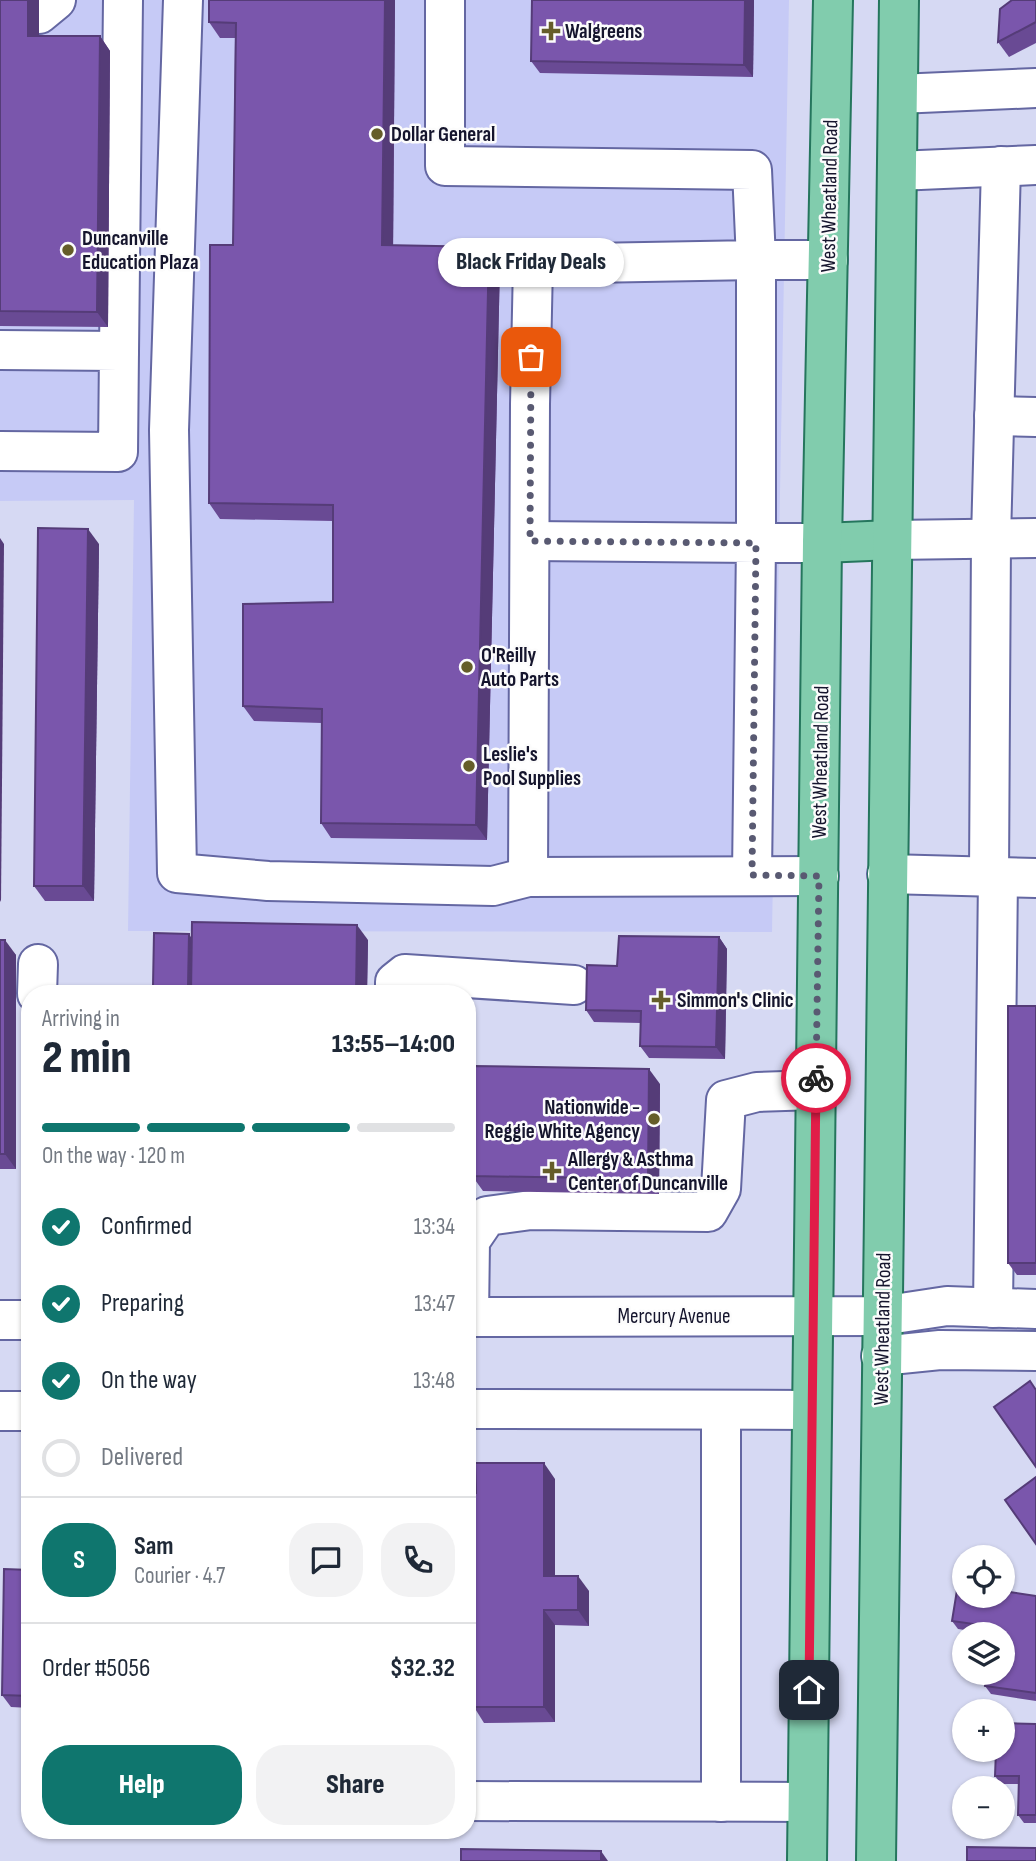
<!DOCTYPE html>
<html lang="en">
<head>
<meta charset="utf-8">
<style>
  body { margin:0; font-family:"Sofia Sans Condensed",sans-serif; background:#f2f2f3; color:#1f2937; height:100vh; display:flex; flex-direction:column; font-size:26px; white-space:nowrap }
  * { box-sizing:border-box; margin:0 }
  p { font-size:23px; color:#747a83 }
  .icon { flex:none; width:38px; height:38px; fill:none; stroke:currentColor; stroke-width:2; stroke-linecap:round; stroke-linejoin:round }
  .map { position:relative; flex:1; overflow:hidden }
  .side { position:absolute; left:21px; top:985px; width:455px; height:854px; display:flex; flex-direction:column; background:#fff; border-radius:28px; box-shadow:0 2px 5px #0004 }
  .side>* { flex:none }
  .buttons { position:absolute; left:952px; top:1545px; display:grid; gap:14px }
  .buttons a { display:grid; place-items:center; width:63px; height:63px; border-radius:50%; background:#fff; box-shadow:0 2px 5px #0004; font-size:35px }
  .pin { position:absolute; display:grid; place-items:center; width:60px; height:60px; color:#fff; margin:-30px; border-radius:14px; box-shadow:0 4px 10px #0006 }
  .courier { position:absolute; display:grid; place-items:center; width:70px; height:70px; margin:-35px; border:5px solid #e11d48; border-radius:50%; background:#fff; color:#222; box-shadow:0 2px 9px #0007 }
  .bubble { position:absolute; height:49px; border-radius:24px; background:#fff; box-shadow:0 2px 5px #0004; font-size:23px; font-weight:800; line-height:49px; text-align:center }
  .summary em { font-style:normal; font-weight:800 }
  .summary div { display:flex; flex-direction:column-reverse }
  .summary { display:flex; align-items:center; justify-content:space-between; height:119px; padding:0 21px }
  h1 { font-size:46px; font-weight:800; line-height:52px }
  .bar { display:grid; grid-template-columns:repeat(4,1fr); gap:10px 7px; align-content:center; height:84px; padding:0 21px }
  .bar i { height:9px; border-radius:5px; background:#e0e1e3 }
  .bar .active { background:#0f766e }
  .bar p { grid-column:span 4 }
  .line { display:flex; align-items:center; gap:18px; padding:0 21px; border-top:2px solid #e0e1e3 }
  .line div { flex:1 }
  .round { display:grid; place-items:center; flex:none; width:74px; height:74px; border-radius:28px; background:#f2f2f3 }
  ol { padding:0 21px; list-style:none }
  li { display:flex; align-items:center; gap:21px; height:77px }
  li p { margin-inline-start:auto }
  li .icon { padding:7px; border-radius:50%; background:#0f766e; color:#fff; stroke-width:4 }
  li:last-child { color:#747a83 }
  li i { width:38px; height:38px; border:4px solid #e0e1e3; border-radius:50% }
  .button { display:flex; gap:14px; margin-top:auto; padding:14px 21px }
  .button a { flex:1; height:80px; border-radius:28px; background:#0f766e; color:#fff; font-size:28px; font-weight:800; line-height:80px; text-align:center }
  .button a+a { background:#f2f2f3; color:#1f2937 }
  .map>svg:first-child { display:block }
</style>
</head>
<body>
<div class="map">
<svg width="1036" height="1861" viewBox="0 0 1036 1861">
  <rect width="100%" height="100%" fill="#d6d9f3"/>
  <polygon fill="#c6caf6" points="0,0 789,0 772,932 128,931 134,500 0,501"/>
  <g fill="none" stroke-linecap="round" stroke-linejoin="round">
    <g stroke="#6467a2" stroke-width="42">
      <g id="minor">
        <polyline points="183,0 169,430 177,873 268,881 493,886 528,877"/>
        <polyline points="445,0 445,166 752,170 756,260 533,264 530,404 528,877 819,876"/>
        <polyline points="39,14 56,0"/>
        <polyline points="898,94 1036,88"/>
        <polyline points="897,171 1036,165"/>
        <polyline points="0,350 119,351 118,452 0,451"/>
        <polyline points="119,351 123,0"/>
        <polyline points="994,416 1036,417"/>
        <polyline points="892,540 1036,538"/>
        <polyline points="530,541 756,543 752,875"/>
        <polyline points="822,543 756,543 756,260 828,260"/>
        <polyline points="887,874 1036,878"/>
        <polyline points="989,877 991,538 1001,166"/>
        <polyline points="37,994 38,964"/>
        <polyline points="395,994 395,982 405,974 574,985"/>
        <polyline points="993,1308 998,877"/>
        <polyline points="467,1317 881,1316 947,1306 1036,1309"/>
        <polyline points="469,1317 470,1241 487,1216 531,1210 708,1212 721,1189 726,1100 757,1092 816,1090"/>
        <polyline points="0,1320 30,1320"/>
        <polyline points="881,1356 940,1350 1036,1351"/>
        <polyline points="467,1409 812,1410"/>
        <polyline points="0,1411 30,1411"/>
        <polyline points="467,1801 807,1802"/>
        <polyline points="721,1802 721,1410"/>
      </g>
    </g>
    <g stroke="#25765d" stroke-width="42">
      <g id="major">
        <polyline points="822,543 892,540"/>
        <polyline points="807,1861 822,543 833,0"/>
        <polyline points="876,1861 899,0"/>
      </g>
    </g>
    <use href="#minor" stroke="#fff" stroke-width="38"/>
    <use href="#major" stroke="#81ccad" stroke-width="38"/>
  </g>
  <g fill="#694a94">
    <polygon points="0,0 39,0 39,36 100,36 110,51 108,327 0,326"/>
    <polygon points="395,0 393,245 500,262 487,840 331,838 321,823 322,723 254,721 243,706 333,602 333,521 220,519 209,503 233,245 235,38 220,38 209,22"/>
    <polygon points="754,0 753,77 540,73 531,61"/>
    <polygon points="1036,0 1036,43 1009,57 998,42"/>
    <polygon points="99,544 94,901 45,901 34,886"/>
    <polygon points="719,937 727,949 725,1059 649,1058 640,1046 641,1023 594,1022 586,1010"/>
    <polygon points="192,938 368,940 367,994 134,994 155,990 153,986"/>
    <polygon points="0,940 16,955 16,1169 0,1169"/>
    <polygon points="1036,1006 1036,1275 1017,1275 1008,1263"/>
    <polygon points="467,1064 473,1073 660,1084 659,1194 483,1191 473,1177 473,1196 467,1196"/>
    <polygon points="555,1479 555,1576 589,1591 589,1626 555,1625 555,1722 484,1723 474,1707 474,1685 467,1685 467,1493 476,1493"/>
    <polygon points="30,1570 30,1708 11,1707 2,1695"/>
    <polygon points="1036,1596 1036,1701 991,1694 985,1686 1003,1634 992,1634 958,1629 952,1621"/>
    <polygon points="1036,1724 1036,1823 1024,1823 1018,1815 1019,1784 1001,1784 995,1776"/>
  </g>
  <g fill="#553c78">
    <polygon points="28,0 39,0 39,51 28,36"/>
    <polygon points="385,0 395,0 393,260 382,245"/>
    <polygon points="745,0 754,0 753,77 744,65"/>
    <polygon points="100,36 110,51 108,327 97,312"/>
    <polygon points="489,247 500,262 487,840 476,825"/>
    <polygon points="88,529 99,544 94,901 83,886"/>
    <polygon points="0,538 4,544 1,902 0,900"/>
    <polygon points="357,925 368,940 367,994 356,994"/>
    <polygon points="189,934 194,942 192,994 188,987"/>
    <polygon points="719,937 727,949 725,1059 716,1047"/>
    <polygon points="5,940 16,955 16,1169 5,1154"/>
    <polygon points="467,1064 475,1075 473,1196 467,1188"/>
    <polygon points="649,1069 660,1084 659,1194 648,1179"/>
    <polygon points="544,1463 555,1479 555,1591 544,1576"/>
    <polygon points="578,1576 589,1591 589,1626 578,1610"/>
    <polygon points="544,1610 555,1625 555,1722 544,1707"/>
    <polygon points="601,1851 608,1861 601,1861"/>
  </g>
  <g fill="#7a56ac" stroke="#553c78" stroke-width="2">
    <polygon points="0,0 28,0 28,36 100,36 97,312 0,311"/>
    <polygon points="209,0 385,0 382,245 489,247 476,825 321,823 322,709 243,706 243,604 333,602 333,505 209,503 210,245 233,245 236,23 209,22"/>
    <polygon points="532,0 745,0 744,65 531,61"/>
    <polygon points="1012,0 1036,0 1036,22 998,42 1000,9"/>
    <polygon points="38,528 88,529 83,886 34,886"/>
    <polygon points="192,922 357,925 356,994 191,994"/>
    <polygon points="154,933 189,934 188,987 153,986"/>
    <polygon points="619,936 719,937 716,1047 640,1046 641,1011 586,1010 587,965 617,966"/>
    <rect x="0" y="940" width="5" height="214"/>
    <rect x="134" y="990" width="52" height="4"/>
    <rect x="1008" y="1006" width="28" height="257"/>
    <polygon points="474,1066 649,1069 648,1179 472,1176"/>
    <polygon points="1030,1381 1036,1390 1036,1467 994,1407"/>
    <polygon points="475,1463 544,1463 544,1576 578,1576 578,1610 544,1610 544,1707 474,1707 474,1669 467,1669 467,1493 476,1493"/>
    <polygon points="1036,1477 1036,1544 1005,1500"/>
    <polygon points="4,1569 30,1570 30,1696 2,1695"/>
    <polygon points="958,1584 964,1585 964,1596 1003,1596 1003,1591 1036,1596 1036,1693 985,1686 987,1673 1003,1673 1003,1634 993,1634 995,1627 952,1621"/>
    <polygon points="1003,1723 1036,1724 1036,1815 1018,1815 1019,1776 995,1776 996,1750 1003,1750"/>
    <polygon points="967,1847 1036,1848 1036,1861 967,1861"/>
    <polygon points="461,1849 601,1851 601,1861 461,1861"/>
  </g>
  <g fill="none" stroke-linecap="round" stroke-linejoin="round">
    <polyline stroke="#595a72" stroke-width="7" stroke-dasharray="0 12.6" points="531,357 530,541 756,543 752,875 819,876 816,1078"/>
    <polyline stroke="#e11d48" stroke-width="9" points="809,1690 816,1078"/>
  </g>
  <g fill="#655d29" stroke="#fcfcfc" stroke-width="2.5">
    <path d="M547.5 20.5h7v7h7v7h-7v7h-7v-7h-7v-7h7z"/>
    <circle cx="377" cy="134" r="7"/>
    <circle cx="68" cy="250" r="7"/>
    <circle cx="467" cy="667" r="7"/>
    <circle cx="469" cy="766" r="7"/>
    <path d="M657.5 989.5h7v7h7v7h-7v7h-7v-7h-7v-7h7z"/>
    <circle cx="654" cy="1119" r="7"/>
    <path d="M548.5 1160.5h7v7h7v7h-7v7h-7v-7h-7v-7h7z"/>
  </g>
  <g text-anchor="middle" stroke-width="5" stroke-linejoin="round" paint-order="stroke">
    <g font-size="21" font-weight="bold" fill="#15152d" stroke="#fcfcfc" text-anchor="start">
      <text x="565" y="38">Walgreens</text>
      <text x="391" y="141">Dollar General</text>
      <text x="82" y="245">Duncanville<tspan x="82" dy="24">Education Plaza</tspan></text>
      <text x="481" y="662">O'Reilly<tspan x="481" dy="24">Auto Parts</tspan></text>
      <text x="483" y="761">Leslie's<tspan x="483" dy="24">Pool Supplies</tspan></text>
      <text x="677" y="1007">Simmon's Clinic</text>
      <text x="640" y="1114" text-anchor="end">Nationwide -<tspan x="640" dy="24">Reggie White Agency</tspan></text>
      <text x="568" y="1166">Allergy &amp; Asthma<tspan x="568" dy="24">Center of Duncanville</tspan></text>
    </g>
    <g font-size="21" fill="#15152d" stroke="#fcfcfc">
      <text transform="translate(829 196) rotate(-89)" y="7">West Wheatland Road</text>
      <text transform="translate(820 762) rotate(-89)" y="7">West Wheatland Road</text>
      <text x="674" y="1323">Mercury Avenue</text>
      <text transform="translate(882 1329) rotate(-89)" y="7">West Wheatland Road</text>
    </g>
  </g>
</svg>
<div class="buttons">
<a><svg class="icon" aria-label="locate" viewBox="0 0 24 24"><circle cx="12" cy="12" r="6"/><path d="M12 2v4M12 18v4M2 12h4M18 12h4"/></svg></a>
<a><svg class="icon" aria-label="layers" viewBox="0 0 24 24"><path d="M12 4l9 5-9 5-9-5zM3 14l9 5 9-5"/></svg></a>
<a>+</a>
<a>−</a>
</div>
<div class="pin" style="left:531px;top:357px;background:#ea580c"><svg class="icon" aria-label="bag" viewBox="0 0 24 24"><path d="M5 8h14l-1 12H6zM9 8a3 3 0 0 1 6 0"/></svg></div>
<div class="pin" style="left:809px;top:1690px;background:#1f2937"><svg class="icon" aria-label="home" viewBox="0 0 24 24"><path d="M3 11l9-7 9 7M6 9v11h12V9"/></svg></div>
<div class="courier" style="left:816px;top:1078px"><svg class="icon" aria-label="bike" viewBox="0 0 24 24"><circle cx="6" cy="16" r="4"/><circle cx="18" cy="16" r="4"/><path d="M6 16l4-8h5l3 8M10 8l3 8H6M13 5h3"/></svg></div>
<div class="bubble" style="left:438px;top:238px;width:186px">Black Friday Deals</div>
<section class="side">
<div class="summary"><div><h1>2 min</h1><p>Arriving in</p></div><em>13:55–14:00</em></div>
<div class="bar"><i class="active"></i><i class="active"></i><i class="active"></i><i></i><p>On the way · 120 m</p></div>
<ol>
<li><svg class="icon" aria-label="check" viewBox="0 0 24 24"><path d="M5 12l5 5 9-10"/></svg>Confirmed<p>13:34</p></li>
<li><svg class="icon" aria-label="check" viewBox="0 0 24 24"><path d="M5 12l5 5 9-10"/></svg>Preparing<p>13:47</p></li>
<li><svg class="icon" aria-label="check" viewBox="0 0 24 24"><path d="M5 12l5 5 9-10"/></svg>On the way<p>13:48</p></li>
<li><i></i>Delivered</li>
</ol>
<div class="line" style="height:126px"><b class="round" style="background:#0f766e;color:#fff">S</b><div><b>Sam</b><p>Courier · 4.7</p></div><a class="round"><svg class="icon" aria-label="chat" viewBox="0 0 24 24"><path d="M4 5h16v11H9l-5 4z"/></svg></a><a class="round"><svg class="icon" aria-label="phone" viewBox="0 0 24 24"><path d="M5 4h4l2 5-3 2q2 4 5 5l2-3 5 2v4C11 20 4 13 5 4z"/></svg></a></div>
<div class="line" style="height:91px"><div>Order #5056</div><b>$32.32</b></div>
<div class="button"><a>Help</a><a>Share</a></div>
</section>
</div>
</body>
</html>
